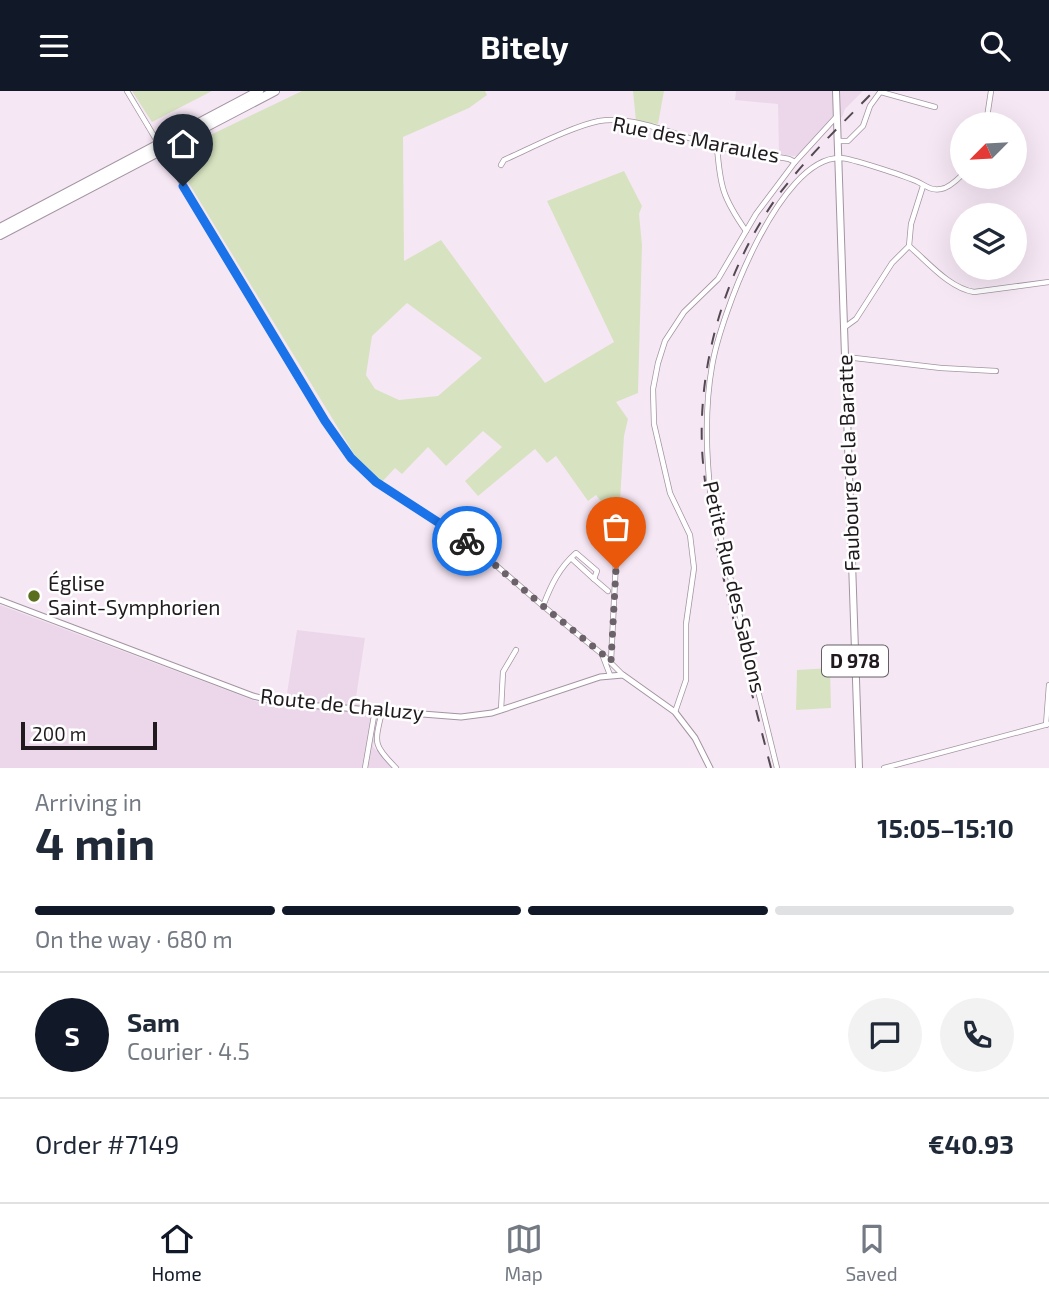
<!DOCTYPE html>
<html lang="en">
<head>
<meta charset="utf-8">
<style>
  body { margin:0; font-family:"Exo 2",sans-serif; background:#f2f2f3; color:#1f2937; height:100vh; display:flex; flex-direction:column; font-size:26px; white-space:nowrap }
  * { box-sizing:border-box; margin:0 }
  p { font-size:23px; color:#747a83 }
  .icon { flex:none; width:38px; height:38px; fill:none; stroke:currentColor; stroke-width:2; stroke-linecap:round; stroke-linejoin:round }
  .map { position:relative; height:677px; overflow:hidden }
  .sheet { display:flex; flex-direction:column; background:#fff; flex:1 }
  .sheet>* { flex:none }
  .needle { width:46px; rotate:246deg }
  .fabs { position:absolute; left:950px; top:21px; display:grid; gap:14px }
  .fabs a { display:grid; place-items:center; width:77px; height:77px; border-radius:50%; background:#fff; box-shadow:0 7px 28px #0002; font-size:35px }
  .scale { position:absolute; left:21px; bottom:18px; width:136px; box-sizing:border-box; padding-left:7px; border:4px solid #201a1f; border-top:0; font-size:19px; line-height:24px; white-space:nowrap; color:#201a1f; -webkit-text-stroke:5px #fff; paint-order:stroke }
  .pin { position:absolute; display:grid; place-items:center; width:60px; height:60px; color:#fff; margin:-72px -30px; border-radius:50% 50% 50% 0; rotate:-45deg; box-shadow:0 0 7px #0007 }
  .pin .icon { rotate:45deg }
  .courier { position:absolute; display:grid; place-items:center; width:70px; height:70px; margin:-35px; border:5px solid #1a73e8; border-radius:50%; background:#fff; color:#222; box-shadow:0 2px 9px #0007 }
  .headline em { font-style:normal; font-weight:700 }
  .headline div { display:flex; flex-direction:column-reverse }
  .headline { display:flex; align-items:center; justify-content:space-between; height:119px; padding:0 35px }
  h1 { font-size:46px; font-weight:700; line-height:52px }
  .bar { display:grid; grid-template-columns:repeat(4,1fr); gap:10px 7px; align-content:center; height:84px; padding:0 35px }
  .bar i { height:9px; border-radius:5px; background:#e0e1e3 }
  .bar .current { background:#111827 }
  .bar p { grid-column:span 4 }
  .line { display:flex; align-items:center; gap:18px; padding:0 35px; border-top:2px solid #e0e1e3 }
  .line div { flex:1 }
  .round { display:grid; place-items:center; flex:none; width:74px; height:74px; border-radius:37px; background:#f2f2f3 }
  header { display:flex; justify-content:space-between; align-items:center; height:91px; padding:0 35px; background:#111827; color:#fff; font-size:32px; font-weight:700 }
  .tabs { display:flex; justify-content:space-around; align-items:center; height:98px; border-top:2px solid #e0e1e3; background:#fff; font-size:19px; color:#747a83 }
  .tabs a { display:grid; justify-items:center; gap:4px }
  .tabs .current { color:#111827 }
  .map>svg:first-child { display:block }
</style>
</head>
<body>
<header><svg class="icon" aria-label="menu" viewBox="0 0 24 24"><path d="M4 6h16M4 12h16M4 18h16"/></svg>Bitely<svg class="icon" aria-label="search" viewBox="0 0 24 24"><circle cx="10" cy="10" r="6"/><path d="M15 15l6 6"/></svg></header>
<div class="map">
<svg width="1049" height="677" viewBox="0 0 1049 677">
  <rect width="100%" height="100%" fill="#f6e7f5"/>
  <g fill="#ecd7ea">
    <polygon points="736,0 863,0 845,18 842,26 824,40 804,64 793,65 779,63 778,13 735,9"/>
    <polygon points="0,514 258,611 285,615 297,539 365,547 355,613 380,616 373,656 393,677 0,677"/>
  </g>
  <g fill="#d7e3c0" fill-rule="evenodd">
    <polygon points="132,0 212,0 152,31"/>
    <path d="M 302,0 L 485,0 L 487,4 L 469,17 L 403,46 L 404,170 L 441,149 L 545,292 L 614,251 L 547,110 L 624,80 L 642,115 L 639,123 L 642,154 L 638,302 L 616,311 L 628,328 L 624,345 L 619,426 L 616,429 L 596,404 L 588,410 L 556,365 L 547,372 L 535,358 L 478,405 L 465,390 L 502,356 L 483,340 L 446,375 L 428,356 L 402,383 L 395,377 L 382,391 L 357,368 L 171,63 ZM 407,212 L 482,267 L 438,305 L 399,309 L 375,298 L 366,284 L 372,245 Z"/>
    <polygon points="633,0 664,0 658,33 636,30"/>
    <polygon points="830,577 831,617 796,619 797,579"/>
  </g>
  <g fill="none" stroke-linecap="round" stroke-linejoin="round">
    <g stroke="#a295a1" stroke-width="6">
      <g id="minor">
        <polyline points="127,0 148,35"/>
        <polyline points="881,1 935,16"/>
        <polyline points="986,33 991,0"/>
        <polyline points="838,50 848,50 863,35 870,15 881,0"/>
        <path d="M 717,55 C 720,96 723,107 746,140"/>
        <polyline points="171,74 325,329 350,367 376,391 470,452 543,515 602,563"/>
        <path d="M 501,74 L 504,69 C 529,58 573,35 599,30 C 634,24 681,46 715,55 C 739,61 765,64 789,68 L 795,71"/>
        <path d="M 909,155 C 928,171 949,197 974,201 L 1049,191"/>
        <polyline points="845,236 856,228 892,172 909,155 911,133 923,95"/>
        <polyline points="846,266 941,277 996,280"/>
        <polyline points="594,488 608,500"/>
        <path d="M 543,515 C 551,494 559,477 576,462 L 597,480 L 594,488 L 571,467"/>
        <polyline points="611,570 618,430"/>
        <polyline points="610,584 602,563 623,584"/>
        <polyline points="501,619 503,581 516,559"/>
        <path d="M 382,620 C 375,652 372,653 396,677"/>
        <polyline points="675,621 686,589 686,533 694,477 690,444 670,402 654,333 653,298 658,272 665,250 684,221 718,188 756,123 795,71 837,25"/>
        <polyline points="1046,634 1049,594"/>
        <polyline points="365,677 375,619"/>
        <path d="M 777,677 L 711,408 C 706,364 704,320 712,275 C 720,226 779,66 840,67 C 851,67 904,85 916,90 C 925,94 930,100 941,98 C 949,97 957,89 962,84"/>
        <polyline points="884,677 1049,633"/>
      </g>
    </g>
    <g stroke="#a295a1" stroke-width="7">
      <polyline id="tertiary" points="0,509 253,605 281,612 461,626 492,622 600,586 623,584 675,621 695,647 710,677"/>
    </g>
    <g stroke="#a295a1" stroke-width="8">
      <polyline id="primary" points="836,0 859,677"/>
    </g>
    <g stroke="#a295a1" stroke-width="10">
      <g id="motorway">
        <polyline points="0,137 259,0"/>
        <polyline points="0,144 275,0"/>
      </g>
    </g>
    <use href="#minor" stroke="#fff" stroke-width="4.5"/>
    <use href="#tertiary" stroke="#fff" stroke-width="5"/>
    <use href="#primary" stroke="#fff" stroke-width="6"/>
    <use href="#motorway" stroke="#fff" stroke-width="8"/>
    <path stroke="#524951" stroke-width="2" stroke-dasharray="12 12" stroke-linecap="butt" d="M 771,677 C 756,619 741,560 727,502 C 717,459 707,416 703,372 C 695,279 724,181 777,106 C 805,68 841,34 874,0"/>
    <g stroke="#a295a1" stroke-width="6" stroke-linecap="butt">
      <polyline id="minor-bridge" points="148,35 171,74"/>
    </g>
    <use href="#minor-bridge" stroke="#fff" stroke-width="4.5"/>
  </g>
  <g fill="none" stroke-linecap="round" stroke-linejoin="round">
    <polyline stroke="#6b626a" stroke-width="7" stroke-dasharray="0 12.6" points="467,450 543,515 611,570 616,478"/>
    <polyline stroke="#1a73e8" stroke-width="9" points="183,95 325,330 351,367 376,391 467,450"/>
  </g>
  <circle fill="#5a6e1d" stroke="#fff" stroke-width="2.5" cx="34" cy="505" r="7"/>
  <g text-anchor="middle" stroke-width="5" stroke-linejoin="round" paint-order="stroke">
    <rect fill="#fff" stroke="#635f62" stroke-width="2" x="822" y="554.5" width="66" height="31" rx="5"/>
    <g font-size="19" font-weight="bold" fill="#201a1f">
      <text x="855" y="577">D 978</text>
    </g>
    <g font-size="21" fill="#201a1f" stroke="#fff">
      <text transform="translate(696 49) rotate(11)" y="7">Rue des Maraules</text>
      <text transform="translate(849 372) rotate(-92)" y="7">Faubourg de la Baratte</text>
      <text transform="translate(734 496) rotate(77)" y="7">Petite Rue des Sablons</text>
      <text transform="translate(342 614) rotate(6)" y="7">Route de Chaluzy</text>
    </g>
    <g font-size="21" fill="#201a1f" stroke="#fff" text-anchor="start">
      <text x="48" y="500">Église<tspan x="48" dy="24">Saint-Symphorien</tspan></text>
    </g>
  </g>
</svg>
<div class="fabs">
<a><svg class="needle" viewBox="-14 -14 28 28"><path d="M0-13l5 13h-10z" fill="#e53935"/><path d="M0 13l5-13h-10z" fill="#747a83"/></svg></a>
<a><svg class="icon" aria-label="layers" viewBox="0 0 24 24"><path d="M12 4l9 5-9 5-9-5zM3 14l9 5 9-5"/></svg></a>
</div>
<div class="scale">200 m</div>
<div class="pin" style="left:616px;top:478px;background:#ea580c"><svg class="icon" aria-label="bag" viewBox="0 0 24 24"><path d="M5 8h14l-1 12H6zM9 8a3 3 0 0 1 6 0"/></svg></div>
<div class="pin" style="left:183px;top:95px;background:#1f2937"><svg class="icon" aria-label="home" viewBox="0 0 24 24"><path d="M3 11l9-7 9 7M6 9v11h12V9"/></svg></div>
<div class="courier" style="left:467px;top:450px"><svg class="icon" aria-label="bike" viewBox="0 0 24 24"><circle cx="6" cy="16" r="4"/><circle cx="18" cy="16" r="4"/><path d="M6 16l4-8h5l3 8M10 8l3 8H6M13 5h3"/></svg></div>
</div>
<section class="sheet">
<div class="headline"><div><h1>4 min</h1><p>Arriving in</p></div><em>15:05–15:10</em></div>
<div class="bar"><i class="current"></i><i class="current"></i><i class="current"></i><i></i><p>On the way · 680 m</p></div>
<div class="line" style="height:126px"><b class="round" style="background:#111827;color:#fff">S</b><div><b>Sam</b><p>Courier · 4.5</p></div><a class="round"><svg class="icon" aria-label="chat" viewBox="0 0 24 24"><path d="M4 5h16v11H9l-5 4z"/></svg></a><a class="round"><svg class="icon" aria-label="phone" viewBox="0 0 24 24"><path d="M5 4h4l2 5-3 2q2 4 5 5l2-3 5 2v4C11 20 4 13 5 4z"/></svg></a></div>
<div class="line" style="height:91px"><div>Order #7149</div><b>€40.93</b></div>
</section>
<nav class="tabs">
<a class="current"><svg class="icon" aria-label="home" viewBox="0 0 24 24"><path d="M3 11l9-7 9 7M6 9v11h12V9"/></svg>Home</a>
<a><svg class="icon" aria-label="map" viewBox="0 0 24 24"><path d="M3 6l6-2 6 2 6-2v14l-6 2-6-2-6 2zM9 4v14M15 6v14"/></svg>Map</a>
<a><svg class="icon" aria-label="saved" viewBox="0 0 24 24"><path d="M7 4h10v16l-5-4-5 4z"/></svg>Saved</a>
</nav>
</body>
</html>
